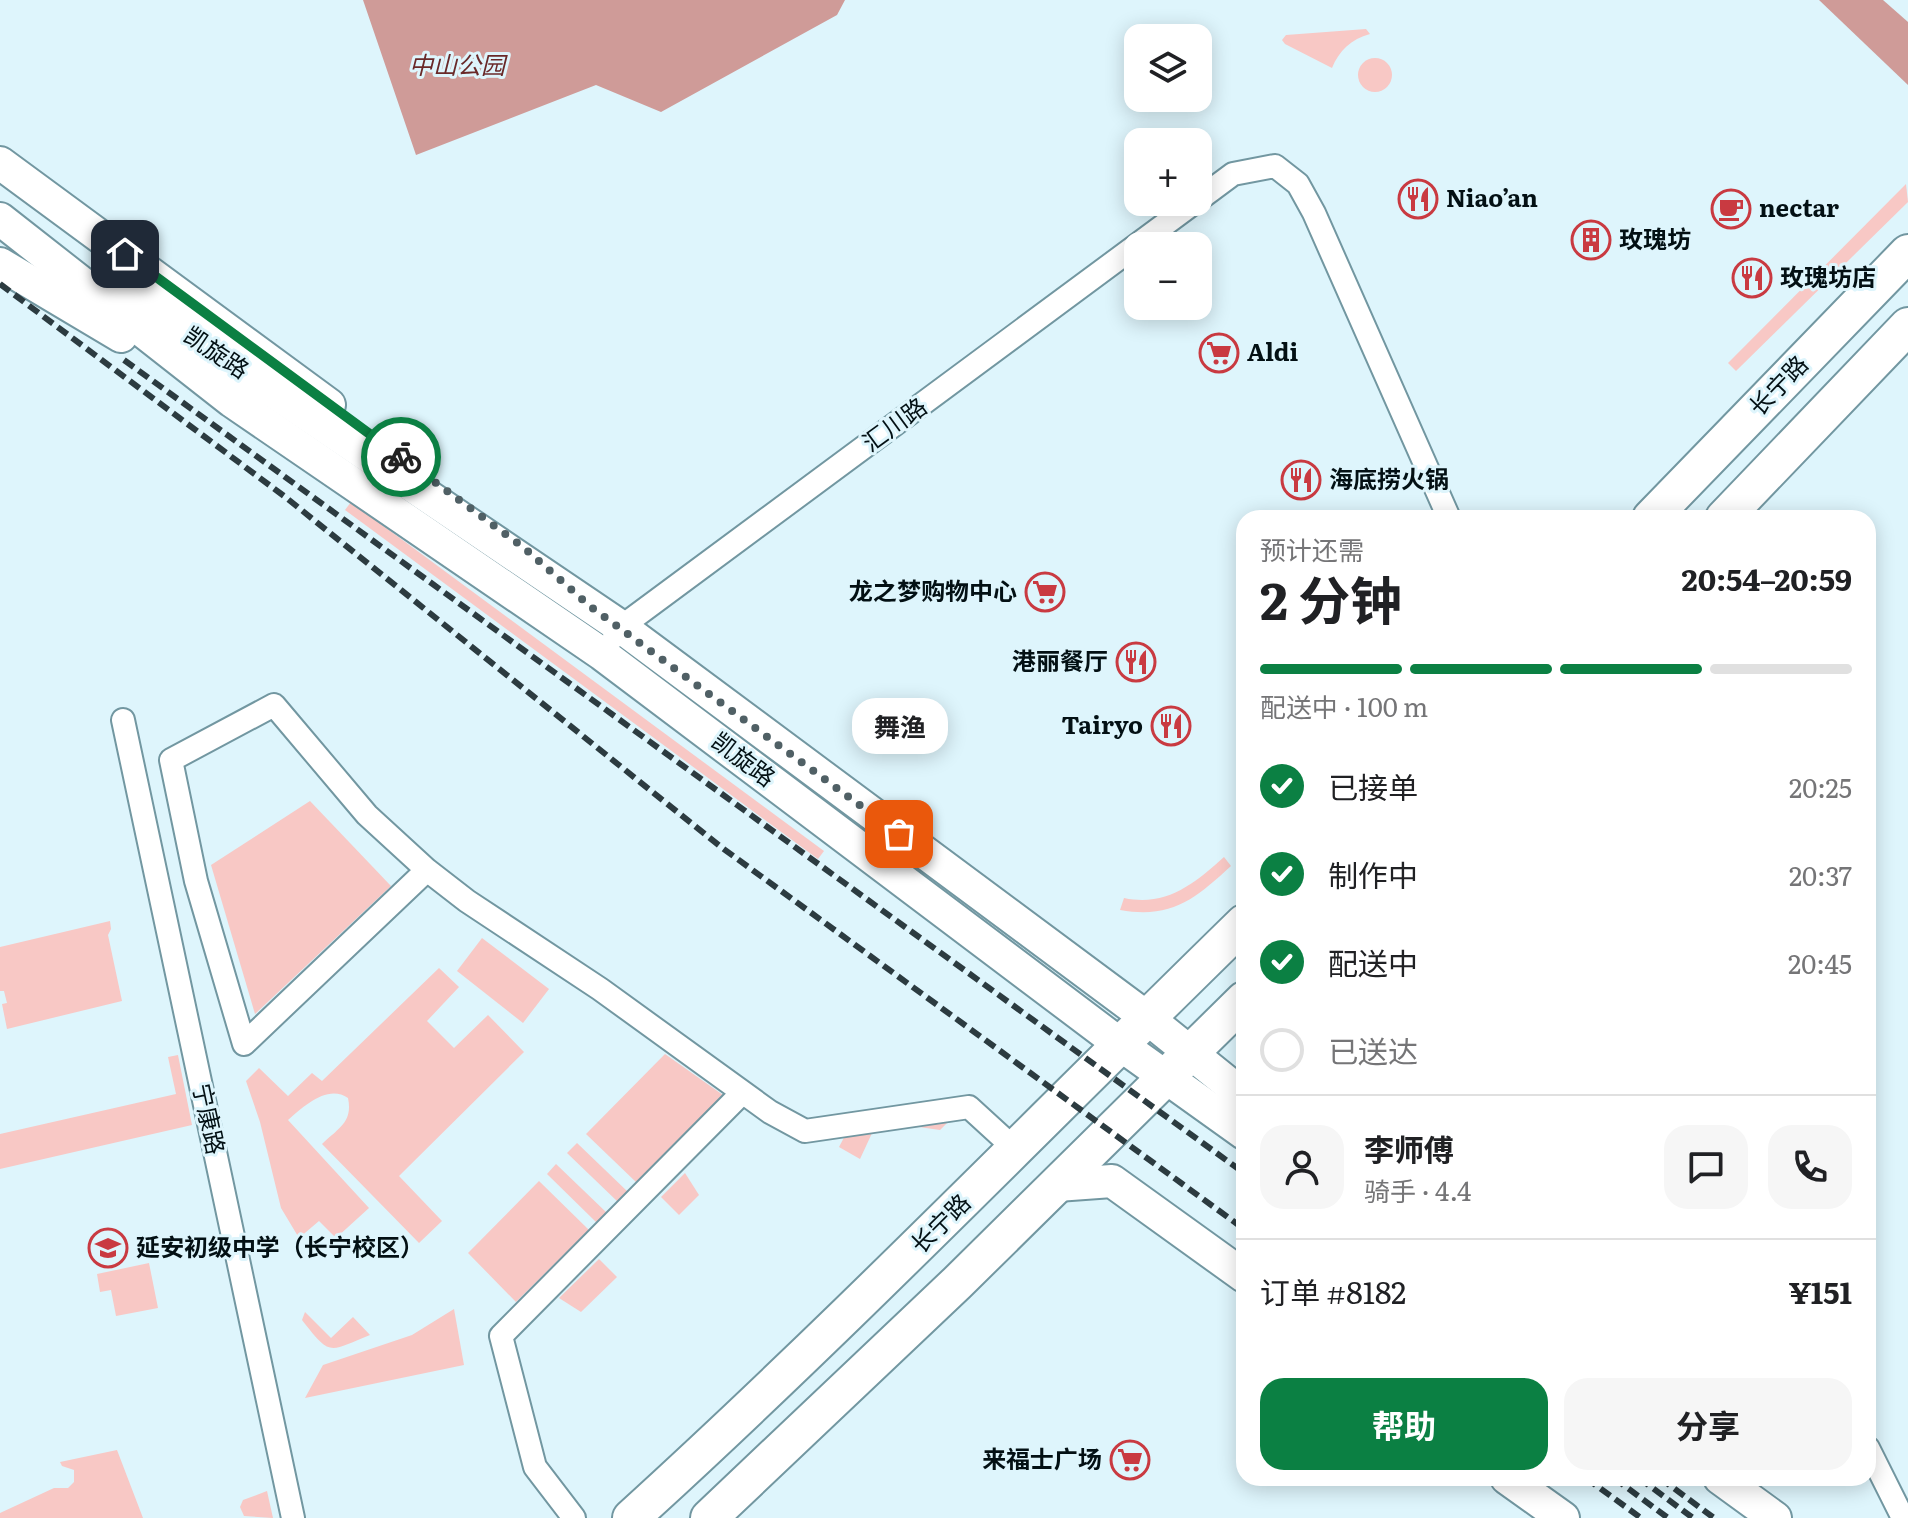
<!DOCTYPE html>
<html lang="zh">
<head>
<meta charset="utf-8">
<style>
  body { margin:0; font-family:Literata,"Noto Sans SC",serif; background:#f6f6f6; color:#202124; height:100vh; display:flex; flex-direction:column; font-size:30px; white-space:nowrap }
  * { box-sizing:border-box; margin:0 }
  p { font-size:26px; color:#757577 }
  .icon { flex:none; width:44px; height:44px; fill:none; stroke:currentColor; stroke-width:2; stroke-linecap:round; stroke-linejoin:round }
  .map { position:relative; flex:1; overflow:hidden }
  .sheet { position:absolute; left:1236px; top:510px; width:640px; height:976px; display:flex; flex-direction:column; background:#fff; border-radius:24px; box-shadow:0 4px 20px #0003 }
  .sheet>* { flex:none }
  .fabs { position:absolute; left:1124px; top:24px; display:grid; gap:16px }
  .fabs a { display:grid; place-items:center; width:88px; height:88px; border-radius:16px; background:#fff; box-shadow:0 4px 20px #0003; font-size:40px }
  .pin { position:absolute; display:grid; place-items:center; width:68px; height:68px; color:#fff; margin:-34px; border-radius:16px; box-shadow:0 4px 12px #0006 }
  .courier { position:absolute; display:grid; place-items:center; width:80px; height:80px; margin:-40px; border:6px solid #0b8043; border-radius:50%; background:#fff; color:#222; box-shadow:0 2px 10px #0007 }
  .bubble { position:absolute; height:56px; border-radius:24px; background:#fff; box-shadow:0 4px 20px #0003; font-size:26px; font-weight:700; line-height:56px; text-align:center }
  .overview em { font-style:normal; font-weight:700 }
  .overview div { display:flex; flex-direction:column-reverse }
  .overview { display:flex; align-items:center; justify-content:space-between; height:136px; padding:0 24px }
  h1 { font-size:52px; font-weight:700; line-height:60px }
  .bar { display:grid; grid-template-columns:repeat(4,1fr); gap:12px 8px; align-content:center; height:96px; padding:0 24px }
  .bar i { height:10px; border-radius:6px; background:#e0e0e0 }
  .bar .current { background:#0b8043 }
  .bar p { grid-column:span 4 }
  .line { display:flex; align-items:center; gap:20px; padding:0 24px; border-top:2px solid #e0e0e0 }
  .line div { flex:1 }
  .round { display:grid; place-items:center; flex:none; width:84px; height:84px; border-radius:24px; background:#f6f6f6 }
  ol { padding:0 24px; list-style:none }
  li { display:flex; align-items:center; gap:24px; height:88px }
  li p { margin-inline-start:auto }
  li .icon { padding:8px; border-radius:50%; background:#0b8043; color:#fff; stroke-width:4 }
  li:last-child { color:#757577 }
  li i { width:44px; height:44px; border:4px solid #e0e0e0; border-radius:50% }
  .button { display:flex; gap:16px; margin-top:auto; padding:16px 24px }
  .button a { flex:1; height:92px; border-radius:24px; background:#0b8043; color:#fff; font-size:32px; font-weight:700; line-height:92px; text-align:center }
  .button a+a { background:#f6f6f6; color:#202124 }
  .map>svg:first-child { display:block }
</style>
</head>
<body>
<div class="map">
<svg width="1908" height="1518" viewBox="0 0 1908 1518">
  <rect width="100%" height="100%" fill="#def5fc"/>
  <g fill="#f8c8c5">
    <path d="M 1366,29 L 1370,34 C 1351,39 1339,51 1332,68 L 1285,44 L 1282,40 L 1286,35 Z"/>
    <circle cx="1375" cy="75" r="17"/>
    <polygon points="1906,184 1908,202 1736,371 1728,363"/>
    <polygon points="351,502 824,851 818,859 345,510"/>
    <polygon points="310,801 391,886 255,1014 211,865"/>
    <path d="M 1224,857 L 1231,866 C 1195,899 1172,919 1120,910 L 1124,898 C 1166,907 1194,884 1224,857 Z"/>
    <polygon points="110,921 111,929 108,935 122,1001 7,1029 2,1004 7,1003 4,991 0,991 0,947"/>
    <polygon points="482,938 549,989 523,1023 457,971"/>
    <path d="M 439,968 L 459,987 L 427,1021 L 454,1048 L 488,1015 L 524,1052 L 399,1176 L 442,1221 L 419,1243 L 322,1144 C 339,1128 353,1122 348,1098 C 328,1084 304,1106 288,1120 L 369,1208 L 336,1238 L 319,1221 L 299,1238 L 281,1208 L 260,1122 L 246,1081 L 259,1068 L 288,1096 L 312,1073 L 322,1081 Z"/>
    <polygon points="665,1054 723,1095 637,1183 586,1134"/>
    <polygon points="178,1055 192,1125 0,1169 0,1134 176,1094 168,1057"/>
    <polygon points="951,1119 940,1130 919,1127 873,1131 860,1159 839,1147 848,1130"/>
    <polygon points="577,1143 628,1192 618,1202 567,1153"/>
    <polygon points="556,1164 607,1213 597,1223 547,1174"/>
    <polygon points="685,1173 699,1195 679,1215 661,1197"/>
    <polygon points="539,1181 589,1230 516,1302 468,1253"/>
    <polygon points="599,1259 617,1277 581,1312 559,1298"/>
    <polygon points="149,1263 158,1308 116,1316 111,1290 100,1292 97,1274"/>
    <polygon points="454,1309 464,1365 305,1398 323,1365 412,1335"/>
    <path d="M 305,1312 L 331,1338 L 353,1317 L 370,1335 C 328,1352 331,1357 302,1320 Z"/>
    <polygon points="117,1450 143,1518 0,1518 0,1513 54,1488 68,1488 74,1482 74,1470 62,1466 60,1462"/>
    <polygon points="267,1491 273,1518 244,1516 240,1507 243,1500"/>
  </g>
  <g fill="#cf9b98">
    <polygon points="363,0 845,0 837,15 661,112 596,85 416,155"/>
    <polygon points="1819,0 1883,0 1908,22 1908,85"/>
  </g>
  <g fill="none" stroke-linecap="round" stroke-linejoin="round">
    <g stroke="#7297a1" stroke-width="26">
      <g id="street">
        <polyline points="1198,200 1233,174 1275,166 1298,184 1314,213 1449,518"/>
        <polyline points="614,637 621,627 1195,202"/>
        <polyline points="123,720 293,1518"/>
        <polyline points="427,870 244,1044 196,881 171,760 274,705 367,815 427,870 467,901 600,989 770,1112 805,1131 969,1107 1016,1150"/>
        <polyline points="1868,1448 1903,1518"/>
        <polyline points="574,1518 535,1467 501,1336 742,1093"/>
      </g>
    </g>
    <g stroke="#7297a1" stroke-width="36">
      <g id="secondary">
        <polyline points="0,163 329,405"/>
        <polyline points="0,219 232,401 602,654 1121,1045 1244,1133"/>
        <polyline points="0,264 121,336"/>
        <polyline points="110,281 621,627 1146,1017 1244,1096"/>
        <polyline points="1057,1185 1112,1181 1244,1276"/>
        <polyline points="1507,1478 1563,1518"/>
        <polyline points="1720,1478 1775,1518"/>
      </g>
    </g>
    <g stroke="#7297a1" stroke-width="40">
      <g id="primary">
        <polyline points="1651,518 1908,253"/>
        <polyline points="1724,518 1908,326"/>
        <path d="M 631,1518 C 842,1326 1040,1122 1244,923"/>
        <polyline points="709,1518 957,1283 1244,1000"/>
      </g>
    </g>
    <use href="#street" stroke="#fff" stroke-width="22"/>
    <use href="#secondary" stroke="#fff" stroke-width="32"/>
    <use href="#primary" stroke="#fff" stroke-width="36"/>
    <g stroke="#2c3b40" stroke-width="6" stroke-dasharray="12 6" stroke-linecap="butt">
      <polyline points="0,284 284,496 721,847 1244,1229"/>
      <polyline points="124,360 1244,1173"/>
      <polyline points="1586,1478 1641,1518"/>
      <polyline points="1614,1478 1668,1518"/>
      <polyline points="1639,1478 1693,1518"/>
      <polyline points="1660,1478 1714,1518"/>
    </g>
  </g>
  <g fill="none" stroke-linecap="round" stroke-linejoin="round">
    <polyline stroke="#506065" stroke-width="8" stroke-dasharray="0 14.4" points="401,457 523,547 591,607 899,834"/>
    <polyline stroke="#0b8043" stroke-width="10" points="125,254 401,457"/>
  </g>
  <defs>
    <g id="restaurant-ring" transform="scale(2)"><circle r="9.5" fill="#def5fc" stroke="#c93a41" stroke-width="1.5"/><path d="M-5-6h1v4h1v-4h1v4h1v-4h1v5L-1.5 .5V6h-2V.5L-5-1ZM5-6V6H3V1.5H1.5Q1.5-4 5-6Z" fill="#c93a41"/></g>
    <g id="cafe-ring" transform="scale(2)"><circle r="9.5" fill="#def5fc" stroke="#c93a41" stroke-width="1.5"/><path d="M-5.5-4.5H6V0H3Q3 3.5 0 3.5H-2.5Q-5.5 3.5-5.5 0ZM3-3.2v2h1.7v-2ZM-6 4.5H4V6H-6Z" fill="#c93a41"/></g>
    <g id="building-ring" transform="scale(2)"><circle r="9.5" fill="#def5fc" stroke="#c93a41" stroke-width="1.5"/><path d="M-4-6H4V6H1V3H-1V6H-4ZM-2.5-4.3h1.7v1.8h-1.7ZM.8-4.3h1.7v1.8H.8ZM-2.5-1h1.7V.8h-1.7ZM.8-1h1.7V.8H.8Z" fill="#c93a41"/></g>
    <g id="supermarket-ring" transform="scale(2)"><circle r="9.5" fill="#def5fc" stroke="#c93a41" stroke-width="1.5"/><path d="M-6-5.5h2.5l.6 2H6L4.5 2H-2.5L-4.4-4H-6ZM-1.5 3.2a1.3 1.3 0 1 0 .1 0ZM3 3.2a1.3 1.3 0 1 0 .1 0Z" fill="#c93a41"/></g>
    <g id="school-ring" transform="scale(2)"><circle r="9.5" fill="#def5fc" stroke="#c93a41" stroke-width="1.5"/><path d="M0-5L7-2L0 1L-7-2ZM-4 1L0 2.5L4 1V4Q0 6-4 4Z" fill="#c93a41"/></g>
  </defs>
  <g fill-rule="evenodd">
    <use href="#restaurant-ring" x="1418" y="199"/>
    <use href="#cafe-ring" x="1731" y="209"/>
    <use href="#building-ring" x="1591" y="240"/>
    <use href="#restaurant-ring" x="1752" y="278"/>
    <use href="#supermarket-ring" x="1219" y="353"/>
    <use href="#restaurant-ring" x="1301" y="480"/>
    <use href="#supermarket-ring" x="1045" y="592"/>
    <use href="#restaurant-ring" x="1136" y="662"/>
    <use href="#restaurant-ring" x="1171" y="726"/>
    <use href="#school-ring" x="108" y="1248"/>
    <use href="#supermarket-ring" x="1130" y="1460"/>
  </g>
  <g text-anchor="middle" stroke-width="6" stroke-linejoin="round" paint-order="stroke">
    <g font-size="24" font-style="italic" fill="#692929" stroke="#def5fc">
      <text x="457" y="74">中山公园</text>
    </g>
    <g font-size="24" font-weight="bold" fill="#031014" stroke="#def5fc" text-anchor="start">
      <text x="1446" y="207">Niao’an</text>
      <text x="1759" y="217">nectar</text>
      <text x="1619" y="248">玫瑰坊</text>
      <text x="1780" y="286">玫瑰坊店</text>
      <text x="1247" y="361">Aldi</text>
      <text x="1329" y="488">海底捞火锅</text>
      <text x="1017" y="600" text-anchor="end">龙之梦购物中心</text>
      <text x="1108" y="670" text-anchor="end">港丽餐厅</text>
      <text x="1143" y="734" text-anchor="end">Tairyo</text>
      <text x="136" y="1256">延安初级中学（长宁校区）</text>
      <text x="1102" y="1468" text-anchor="end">来福士广场</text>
    </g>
    <g font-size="24" fill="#031014" stroke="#def5fc">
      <text transform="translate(216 353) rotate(34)" y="8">凯旋路</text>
      <text transform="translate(1779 386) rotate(-46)" y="8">长宁路</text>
      <text transform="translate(895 425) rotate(-36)" y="8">汇川路</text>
      <text transform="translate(743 760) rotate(37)" y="8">凯旋路</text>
      <text transform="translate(208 1119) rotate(78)" y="8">宁康路</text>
      <text transform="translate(941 1224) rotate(-45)" y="8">长宁路</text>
    </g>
  </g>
</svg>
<div class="fabs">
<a><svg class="icon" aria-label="layers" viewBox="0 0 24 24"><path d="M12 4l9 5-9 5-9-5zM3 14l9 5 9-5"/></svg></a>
<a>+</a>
<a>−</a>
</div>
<div class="pin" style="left:899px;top:834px;background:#ea580c"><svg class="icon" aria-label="bag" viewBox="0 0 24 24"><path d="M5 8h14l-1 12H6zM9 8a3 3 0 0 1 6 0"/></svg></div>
<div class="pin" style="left:125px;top:254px;background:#1f2937"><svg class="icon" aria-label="home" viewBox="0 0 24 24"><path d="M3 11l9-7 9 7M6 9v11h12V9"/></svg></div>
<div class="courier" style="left:401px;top:457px"><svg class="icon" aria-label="bike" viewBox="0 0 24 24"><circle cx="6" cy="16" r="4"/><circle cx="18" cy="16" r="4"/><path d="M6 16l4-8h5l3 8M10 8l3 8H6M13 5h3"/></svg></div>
<div class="bubble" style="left:852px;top:698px;width:96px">舞渔</div>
<section class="sheet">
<div class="overview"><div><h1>2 分钟</h1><p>预计还需</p></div><em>20:54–20:59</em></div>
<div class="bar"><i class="current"></i><i class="current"></i><i class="current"></i><i></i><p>配送中 · 100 m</p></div>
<ol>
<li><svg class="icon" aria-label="check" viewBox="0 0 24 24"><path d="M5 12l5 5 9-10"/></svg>已接单<p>20:25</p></li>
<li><svg class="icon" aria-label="check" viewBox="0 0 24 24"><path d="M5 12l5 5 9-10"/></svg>制作中<p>20:37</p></li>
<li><svg class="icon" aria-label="check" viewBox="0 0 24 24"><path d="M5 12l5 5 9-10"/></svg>配送中<p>20:45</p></li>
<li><i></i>已送达</li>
</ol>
<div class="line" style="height:144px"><a class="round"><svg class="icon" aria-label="person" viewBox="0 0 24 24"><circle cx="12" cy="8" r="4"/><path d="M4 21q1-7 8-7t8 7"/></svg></a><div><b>李师傅</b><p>骑手 · 4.4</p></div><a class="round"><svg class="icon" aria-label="chat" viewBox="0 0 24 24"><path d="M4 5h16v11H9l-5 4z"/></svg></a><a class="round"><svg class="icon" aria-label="phone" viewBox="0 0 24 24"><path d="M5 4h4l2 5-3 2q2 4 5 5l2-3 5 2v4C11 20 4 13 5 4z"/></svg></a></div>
<div class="line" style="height:104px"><div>订单 #8182</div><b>¥151</b></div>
<div class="button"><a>帮助</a><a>分享</a></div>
</section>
</div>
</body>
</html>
